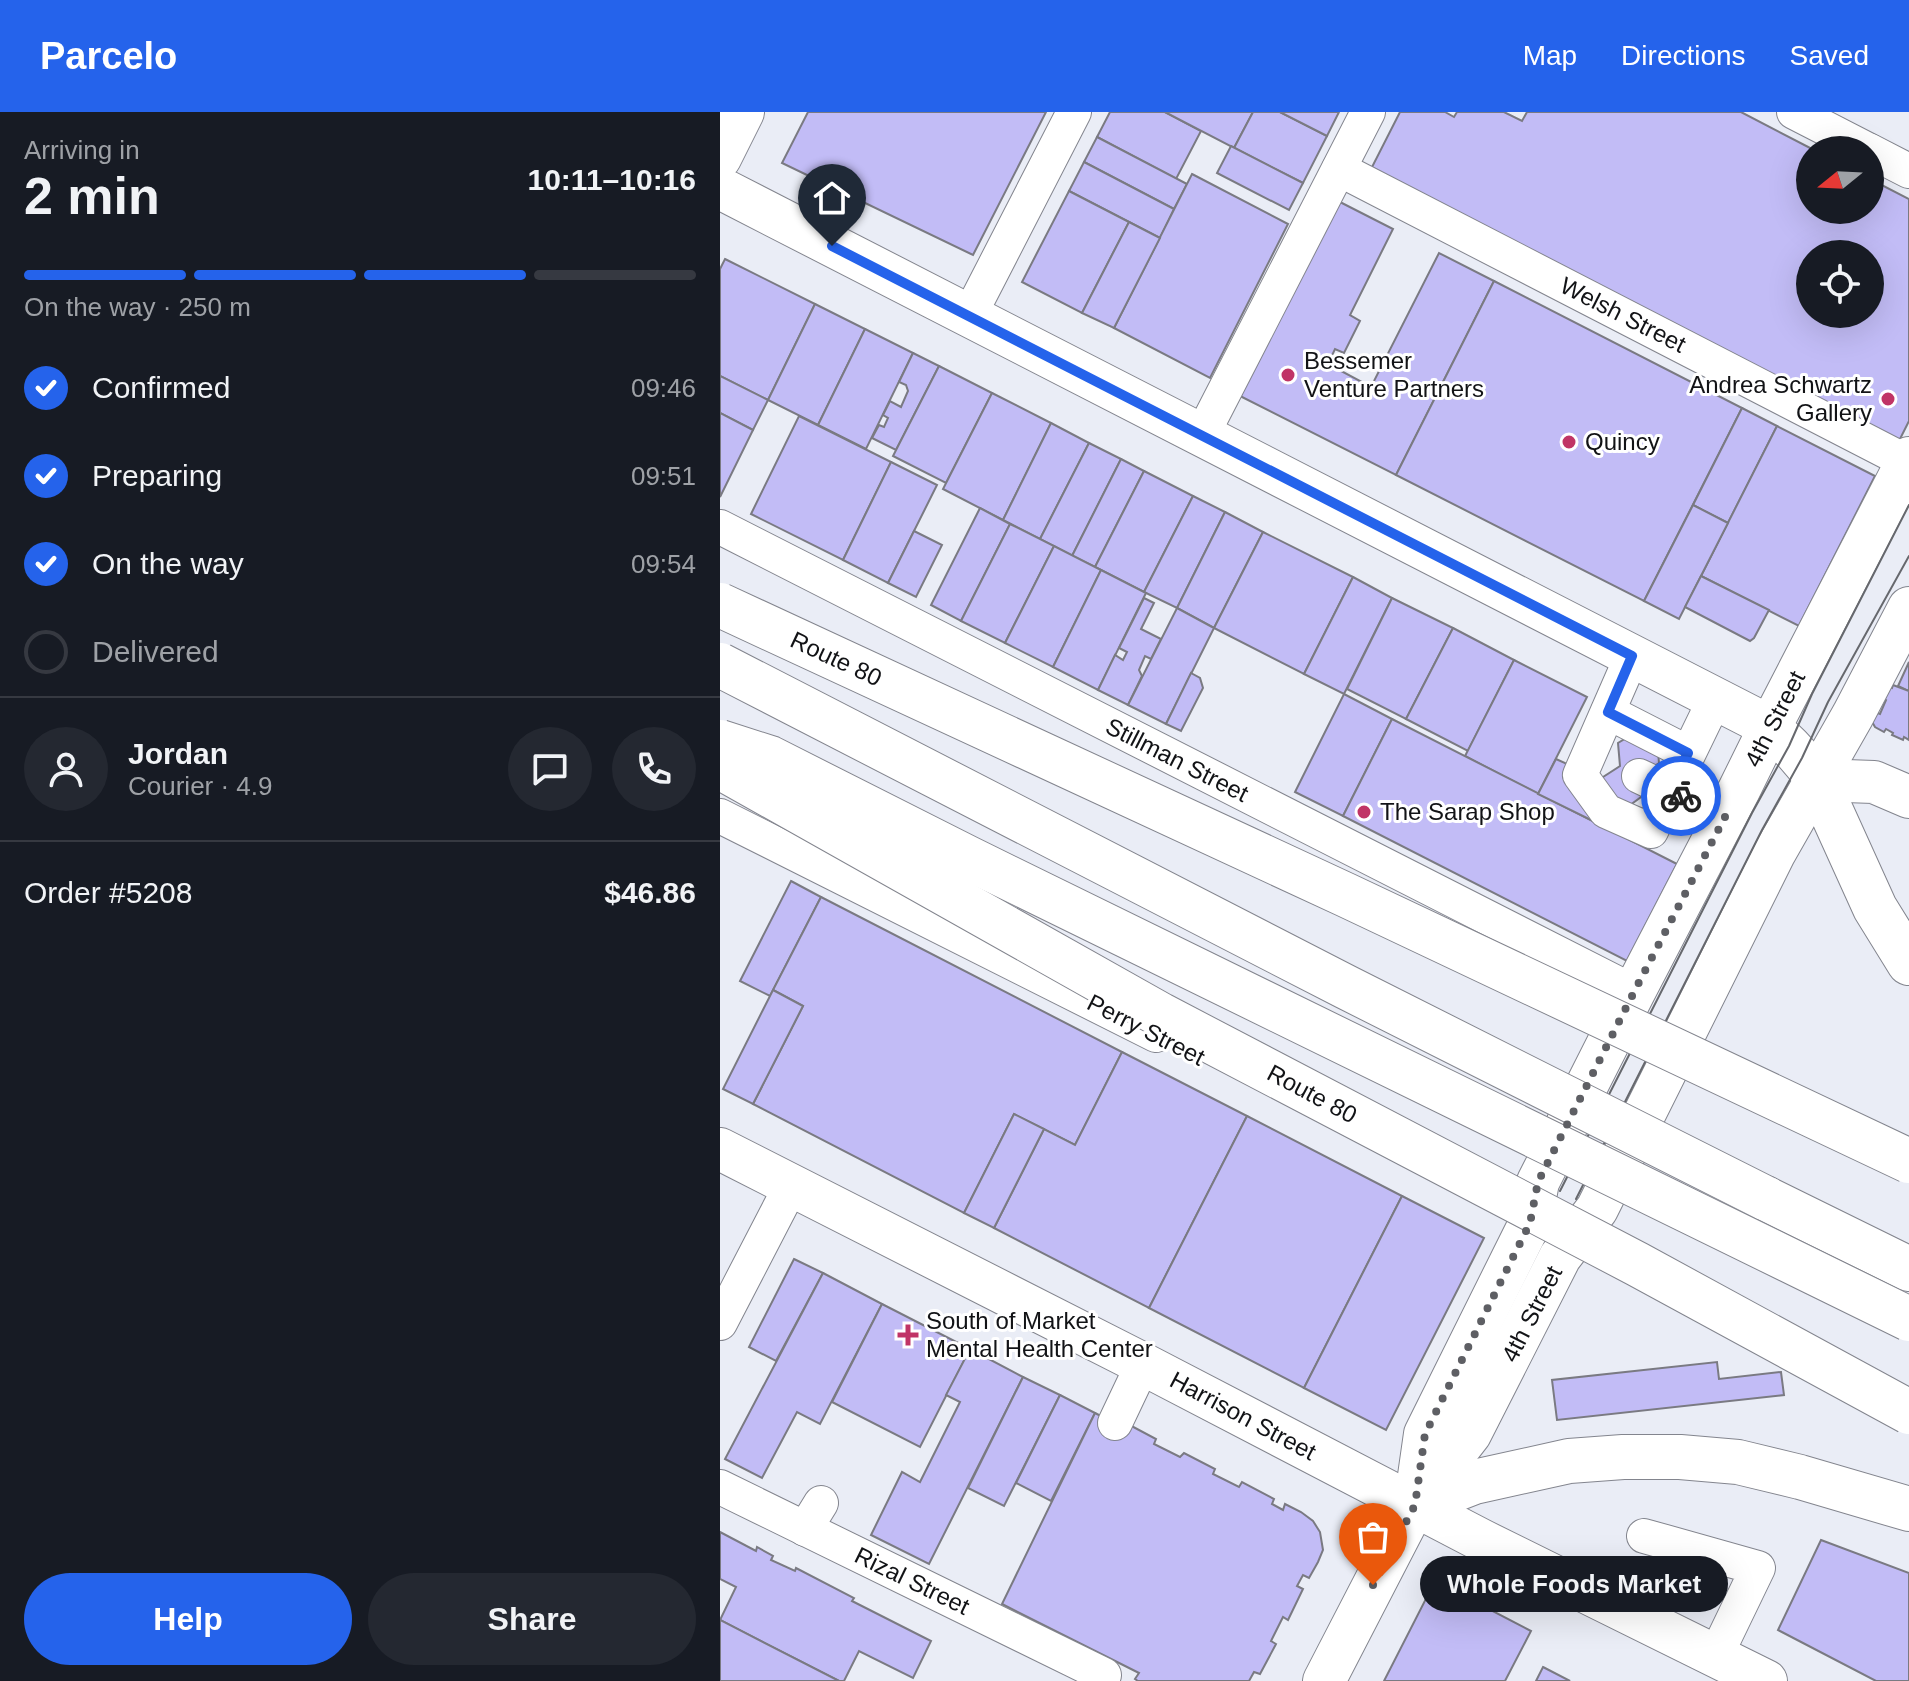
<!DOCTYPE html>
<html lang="en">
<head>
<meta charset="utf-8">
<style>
  body { margin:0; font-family:Helvetica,sans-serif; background:#242831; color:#f1f3f6; height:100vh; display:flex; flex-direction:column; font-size:30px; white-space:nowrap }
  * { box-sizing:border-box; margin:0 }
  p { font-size:26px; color:#9ea1a6 }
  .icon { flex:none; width:44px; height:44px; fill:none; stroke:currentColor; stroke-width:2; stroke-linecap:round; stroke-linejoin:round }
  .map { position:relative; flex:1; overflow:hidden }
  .drawer { display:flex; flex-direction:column; background:#171b24; width:720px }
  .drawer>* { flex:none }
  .needle { width:52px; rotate:252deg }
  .buttons { position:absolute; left:1076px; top:24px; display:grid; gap:16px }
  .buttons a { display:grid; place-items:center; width:88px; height:88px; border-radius:50%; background:#171b24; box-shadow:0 8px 32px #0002; font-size:40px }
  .pin { position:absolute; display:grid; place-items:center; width:68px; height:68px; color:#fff; margin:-82px -34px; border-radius:50% 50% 50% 0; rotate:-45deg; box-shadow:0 0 8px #0007 }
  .pin .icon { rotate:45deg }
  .courier { position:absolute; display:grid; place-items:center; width:80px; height:80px; margin:-40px; border:6px solid #2563eb; border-radius:50%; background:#fff; color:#222; box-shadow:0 2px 10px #0007 }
  .bubble { position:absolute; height:56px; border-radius:28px; background:#171b24; box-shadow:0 8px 32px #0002; font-size:26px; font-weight:700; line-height:56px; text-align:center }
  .overview em { font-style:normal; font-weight:700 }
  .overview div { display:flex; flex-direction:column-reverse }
  .overview { display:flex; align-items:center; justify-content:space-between; height:136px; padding:0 24px }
  h1 { font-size:52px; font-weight:700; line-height:60px }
  .bar { display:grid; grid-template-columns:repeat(4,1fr); gap:12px 8px; align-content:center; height:96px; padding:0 24px }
  .bar i { height:10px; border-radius:6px; background:#363941 }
  .bar .active { background:#2563eb }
  .bar p { grid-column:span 4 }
  .line { display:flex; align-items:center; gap:20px; padding:0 24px; border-top:2px solid #363941 }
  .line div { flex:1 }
  .round { display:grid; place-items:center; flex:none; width:84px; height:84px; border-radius:42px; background:#242831 }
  ol { padding:0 24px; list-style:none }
  li { display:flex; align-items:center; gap:24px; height:88px }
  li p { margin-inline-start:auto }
  li .icon { padding:8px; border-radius:50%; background:#2563eb; color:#fff; stroke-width:4 }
  li:last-child { color:#9ea1a6 }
  li i { width:44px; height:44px; border:4px solid #363941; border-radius:50% }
  .cta { display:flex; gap:16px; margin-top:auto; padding:16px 24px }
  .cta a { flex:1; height:92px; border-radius:48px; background:#2563eb; color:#fff; font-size:32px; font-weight:700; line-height:92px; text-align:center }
  .cta a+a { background:#242831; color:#f1f3f6 }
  header { display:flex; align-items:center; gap:48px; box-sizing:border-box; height:112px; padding:0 40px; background:#2563eb; color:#fff }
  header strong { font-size:38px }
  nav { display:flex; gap:44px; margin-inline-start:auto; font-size:28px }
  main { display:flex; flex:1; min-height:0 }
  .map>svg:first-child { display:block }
</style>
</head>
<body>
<header>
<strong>Parcelo</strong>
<nav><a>Map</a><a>Directions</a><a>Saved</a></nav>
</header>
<main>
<section class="drawer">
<div class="overview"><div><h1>2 min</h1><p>Arriving in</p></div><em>10:11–10:16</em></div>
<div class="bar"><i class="active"></i><i class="active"></i><i class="active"></i><i></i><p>On the way · 250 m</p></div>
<ol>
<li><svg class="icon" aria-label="check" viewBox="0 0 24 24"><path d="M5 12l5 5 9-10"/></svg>Confirmed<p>09:46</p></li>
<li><svg class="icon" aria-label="check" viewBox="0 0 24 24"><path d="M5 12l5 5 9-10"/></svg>Preparing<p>09:51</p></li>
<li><svg class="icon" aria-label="check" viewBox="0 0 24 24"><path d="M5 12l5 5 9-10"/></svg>On the way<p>09:54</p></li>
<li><i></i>Delivered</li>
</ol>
<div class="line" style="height:144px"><a class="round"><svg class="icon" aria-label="person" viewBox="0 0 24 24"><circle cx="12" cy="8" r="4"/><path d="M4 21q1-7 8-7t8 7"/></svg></a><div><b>Jordan</b><p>Courier · 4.9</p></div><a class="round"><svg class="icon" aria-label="chat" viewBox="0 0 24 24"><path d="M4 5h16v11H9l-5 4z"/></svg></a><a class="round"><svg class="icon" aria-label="phone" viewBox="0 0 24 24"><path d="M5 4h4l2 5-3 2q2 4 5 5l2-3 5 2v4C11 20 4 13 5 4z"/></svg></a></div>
<div class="line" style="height:104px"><div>Order #5208</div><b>$46.86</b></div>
<div class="cta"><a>Help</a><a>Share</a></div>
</section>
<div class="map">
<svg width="1189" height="1569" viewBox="0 0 1189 1569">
  <rect width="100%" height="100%" fill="#eaedf6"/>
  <g fill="#c2bcf6" stroke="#7a7a82" stroke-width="2" fill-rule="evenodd">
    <polygon points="88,0 326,0 253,143 62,51"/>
    <polygon points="390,0 445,0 481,19 456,67 377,25"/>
    <polygon points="445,0 533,0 514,36"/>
    <polygon points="533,0 560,0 607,24 583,71 514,36"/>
    <polygon points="560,0 619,0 607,24"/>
    <path d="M 680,0 L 725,0 L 734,5 L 737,0 L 784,0 L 802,9 L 807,0 L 1021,0 L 1094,38 L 1090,38 L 1090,98 L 1150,98 L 1150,67 L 1189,87 L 1189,309 L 1179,329 L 651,57 ZM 1090,142 L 1150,142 L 1150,202 L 1090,202 Z"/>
    <polygon points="377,25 467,72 454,97 364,50"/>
    <polygon points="511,34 583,71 569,98 497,61"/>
    <polygon points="364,50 454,97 440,126 349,79"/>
    <polygon points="472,62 568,112 490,266 394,216"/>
    <polygon points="349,79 409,110 362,201 302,170"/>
    <polygon points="618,89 673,117 630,203 640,209 624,241 615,237 608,252 651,275 719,141 774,169 676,363 520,284"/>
    <polygon points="409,110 440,126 394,216 362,201"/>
    <polygon points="5,147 95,192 48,288 0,264 0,157"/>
    <polygon points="774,169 1022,296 924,489 676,363"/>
    <polygon points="95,192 145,217 98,313 48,288"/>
    <polygon points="145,217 193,241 146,337 98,313"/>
    <polygon points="193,241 219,254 176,338 152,326 159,313 164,315 168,306 163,303 170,289 181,295 188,279 186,273 179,270"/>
    <polygon points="219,254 272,281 226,371 173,344"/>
    <polygon points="0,264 48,288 33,318 0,301"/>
    <polygon points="272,281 331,311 283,408 223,377"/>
    <polygon points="1022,296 1057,314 1008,411 973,393"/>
    <polygon points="0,301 33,318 0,385"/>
    <polygon points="79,304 171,350 123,448 31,402"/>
    <polygon points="331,311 369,331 320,427 283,408"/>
    <polygon points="1057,314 1155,364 1079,514 981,464"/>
    <polygon points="369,331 401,347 352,444 320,427"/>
    <polygon points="401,347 424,359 375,455 352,444"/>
    <polygon points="171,350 217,373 168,471 123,448"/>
    <polygon points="424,359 473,384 424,480 375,455"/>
    <polygon points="473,384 505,400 457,496 424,480"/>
    <polygon points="973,393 1008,411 959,507 924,489"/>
    <polygon points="260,396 290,412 241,509 211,493"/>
    <polygon points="505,400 543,420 494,516 457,496"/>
    <polygon points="290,412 334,434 285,531 241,509"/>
    <polygon points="194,419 222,433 196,485 168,471"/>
    <polygon points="543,420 633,465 584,562 494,516"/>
    <polygon points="334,434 381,458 333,555 285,531"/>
    <polygon points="381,458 426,481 378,578 333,555"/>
    <polygon points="981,464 1049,498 1034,526 1030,529 965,495"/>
    <polygon points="633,465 672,486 624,582 584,562"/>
    <polygon points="424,486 434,491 421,517 441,527 431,547 425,544 419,558 422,564 408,593 378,578 395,543 403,548 407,540 399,536"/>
    <polygon points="672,486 733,516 686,607 627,577"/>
    <polygon points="457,496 494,516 446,612 408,593"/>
    <polygon points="733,516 794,548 748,639 686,607"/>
    <polygon points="794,548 867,585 818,682 745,644"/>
    <polygon points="1189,550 1189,579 1178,574"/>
    <polygon points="471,561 480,566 483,576 461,619 446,612"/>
    <polygon points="1173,573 1189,579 1189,628 1184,625 1183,628 1172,623 1173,621 1166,617 1164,620 1155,615 1151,608 1155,600 1160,602 1166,588 1163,586 1168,575 1172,576"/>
    <polygon points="624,582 672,607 623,704 575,680"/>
    <polygon points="672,607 957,752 907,849 623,704"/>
    <polygon points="918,619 937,628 939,651 919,664 921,685 902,699 880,667 900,654 898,631"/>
    <polygon points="836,647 845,651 881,698 875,710 818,682"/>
    <polygon points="71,769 101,785 50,884 20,869"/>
    <polygon points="101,785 402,940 355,1033 294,1002 244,1101 33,992 83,894 53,878"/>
    <polygon points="53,878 83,894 33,992 3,977"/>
    <polygon points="402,940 527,1004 429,1196 274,1116 324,1017 355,1033"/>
    <polygon points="294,1002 324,1017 274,1116 244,1101"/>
    <polygon points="527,1004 682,1084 584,1276 429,1196"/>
    <polygon points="682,1084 764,1126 666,1318 584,1276"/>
    <polygon points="74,1147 103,1161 56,1249 29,1235"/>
    <polygon points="103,1161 162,1192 100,1312 77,1300 42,1366 5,1347"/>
    <polygon points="162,1192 250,1237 200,1335 112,1290"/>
    <polygon points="250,1237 303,1265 209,1452 151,1423 182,1360 200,1370 240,1290 226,1283"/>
    <polygon points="997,1250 999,1267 1061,1260 1064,1283 837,1308 832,1268"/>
    <polygon points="303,1265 340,1283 284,1394 248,1376"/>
    <polygon points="340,1283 375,1301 331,1389 296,1371"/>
    <polygon points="375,1301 402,1315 404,1310 436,1327 434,1332 460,1345 464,1341 495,1357 493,1362 519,1375 522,1370 554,1387 552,1392 563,1398 565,1392 581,1400 593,1409 600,1420 603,1438 598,1450 589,1466 583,1463 577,1474 583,1477 568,1508 563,1505 551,1529 556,1532 540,1562 534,1560 529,1569 418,1569 415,1567 419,1561 282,1492"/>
    <polygon points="0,1420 36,1439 37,1435 53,1444 51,1448 75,1459 76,1456 134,1486 132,1489 211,1529 193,1566 139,1539 124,1569 119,1569 0,1508 16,1475 0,1467"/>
    <polygon points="1101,1428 1189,1461 1189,1569 1156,1569 1058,1518"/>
    <polygon points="715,1469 811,1519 785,1569 664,1569"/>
    <polygon points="0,1508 119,1569 0,1569"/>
    <polygon points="823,1555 850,1569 816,1569"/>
  </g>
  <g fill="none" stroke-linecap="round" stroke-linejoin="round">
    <g stroke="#83858e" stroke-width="36">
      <g id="minor">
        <polyline points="1074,0 1148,38"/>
        <polyline points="1150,39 1189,59"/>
        <polyline points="619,57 1187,350"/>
        <polyline points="249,204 354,0"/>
        <polyline points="482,323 648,0"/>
        <polyline points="0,415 914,880"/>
        <polyline points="912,544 860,663 886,699 931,719 995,587"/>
        <polyline points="888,600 968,641"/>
        <polyline points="919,664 1005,705"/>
        <polyline points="0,704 436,923"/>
        <polyline points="0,1211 71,1074"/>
        <polyline points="395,1311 423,1252"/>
        <polyline points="0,1375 384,1563 381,1569"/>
        <polyline points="85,1417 101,1391"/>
        <polyline points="924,1424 1038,1456 996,1543"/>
      </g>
    </g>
    <g stroke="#83858e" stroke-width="44">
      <g id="major">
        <polyline points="0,46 23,0"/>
        <path d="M 0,76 L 1037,608 C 1062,623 1080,644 1097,668"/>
        <polyline points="1097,668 1154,670 1189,685"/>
        <polyline points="0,1037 423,1252 761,1428 1046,1569"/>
        <polyline points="695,1392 705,1322 810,1111 818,1070 914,880 1019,678 1050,615 1189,346"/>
        <polyline points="604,1569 695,1393 750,1322 840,1145 877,1097 1055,740 1133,603 1189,496"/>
      </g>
    </g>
    <g stroke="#83858e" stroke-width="46">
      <g id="highway">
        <polyline points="1097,668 1155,796 1189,851"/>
        <polyline points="1045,1086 1189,1157"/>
        <polyline points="695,1393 754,1370 849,1349 903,1345 960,1345 1018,1350 1080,1365 1189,1397"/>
      </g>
    </g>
    <use href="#minor" stroke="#fff" stroke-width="34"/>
    <use href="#major" stroke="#fff" stroke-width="42"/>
    <use href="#highway" stroke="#fff" stroke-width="44"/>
    <g stroke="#66686d" stroke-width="2">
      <polyline points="840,1079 1032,701 1069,634 1092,582 1189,393"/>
      <polyline points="856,1087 1042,718 1082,646 1108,590 1189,444"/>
    </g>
    <g stroke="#83858e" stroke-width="46" stroke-linecap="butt">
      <g id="highway-bridge">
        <polyline points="0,493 626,783 1189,1049"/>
        <polyline points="0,553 626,875 1045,1086"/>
        <polyline points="0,630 50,646 248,746 1189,1207"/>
        <polyline points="0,655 441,903 917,1152 1189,1300"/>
      </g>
    </g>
    <use href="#highway-bridge" stroke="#fff" stroke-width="44"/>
  </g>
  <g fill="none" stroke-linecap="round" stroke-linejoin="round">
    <polyline stroke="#5e5f64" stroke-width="8" stroke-dasharray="0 14.4" points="653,1473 695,1393 705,1322 810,1111 818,1070 914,880 1005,705 961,684"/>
    <polyline stroke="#2563eb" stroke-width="10" points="112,134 912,544 888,600 968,641 949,678 961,684"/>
  </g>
  <g fill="#c03466" stroke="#fff" stroke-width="3">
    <circle cx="568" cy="263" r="8"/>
    <circle cx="1168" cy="287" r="8"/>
    <circle cx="849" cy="330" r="8"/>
    <circle cx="644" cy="700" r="8"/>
    <path d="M184 1211h8v8h8v8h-8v8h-8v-8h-8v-8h8z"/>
  </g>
  <g text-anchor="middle" stroke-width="6" stroke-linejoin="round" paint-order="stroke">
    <g font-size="24" fill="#121316" stroke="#fff">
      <text transform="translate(903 203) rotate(27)" y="8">Welsh Street</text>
      <text transform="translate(116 547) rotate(25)" y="8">Route 80</text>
      <text transform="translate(1055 607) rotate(-63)" y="8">4th Street</text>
      <text transform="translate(457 648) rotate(27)" y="8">Stillman Street</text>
      <text transform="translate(426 918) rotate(27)" y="8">Perry Street</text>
      <text transform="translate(592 982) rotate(28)" y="8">Route 80</text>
      <text transform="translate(812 1202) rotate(-63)" y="8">4th Street</text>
      <text transform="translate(523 1304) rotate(28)" y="8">Harrison Street</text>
      <text transform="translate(192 1469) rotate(26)" y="8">Rizal Street</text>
    </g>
    <g font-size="24" fill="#121316" stroke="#fff" text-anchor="start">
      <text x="584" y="257">Bessemer<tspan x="584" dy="28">Venture Partners</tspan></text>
      <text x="1152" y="281" text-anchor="end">Andrea Schwartz<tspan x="1152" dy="28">Gallery</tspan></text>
      <text x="865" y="338">Quincy</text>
      <text x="660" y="708">The Sarap Shop</text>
      <text x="206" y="1217">South of Market<tspan x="206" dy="28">Mental Health Center</tspan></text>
    </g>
  </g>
</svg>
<div class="buttons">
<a><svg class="needle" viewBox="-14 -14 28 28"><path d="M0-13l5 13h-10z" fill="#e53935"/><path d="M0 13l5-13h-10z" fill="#9ea1a6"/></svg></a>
<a><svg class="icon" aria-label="locate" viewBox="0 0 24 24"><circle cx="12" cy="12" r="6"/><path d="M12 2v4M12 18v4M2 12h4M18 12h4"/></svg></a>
</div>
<div class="pin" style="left:653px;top:1473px;background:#ea580c"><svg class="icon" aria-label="bag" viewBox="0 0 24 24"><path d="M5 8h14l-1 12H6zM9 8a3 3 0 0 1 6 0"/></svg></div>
<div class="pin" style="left:112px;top:134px;background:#1f2937"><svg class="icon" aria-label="home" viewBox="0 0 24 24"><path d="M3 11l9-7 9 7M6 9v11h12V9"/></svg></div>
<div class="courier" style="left:961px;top:684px"><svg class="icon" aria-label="bike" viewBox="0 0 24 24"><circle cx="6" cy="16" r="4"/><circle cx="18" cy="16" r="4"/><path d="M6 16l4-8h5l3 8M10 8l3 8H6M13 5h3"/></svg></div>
<div class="bubble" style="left:700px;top:1444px;width:308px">Whole Foods Market</div>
</div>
</main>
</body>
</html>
